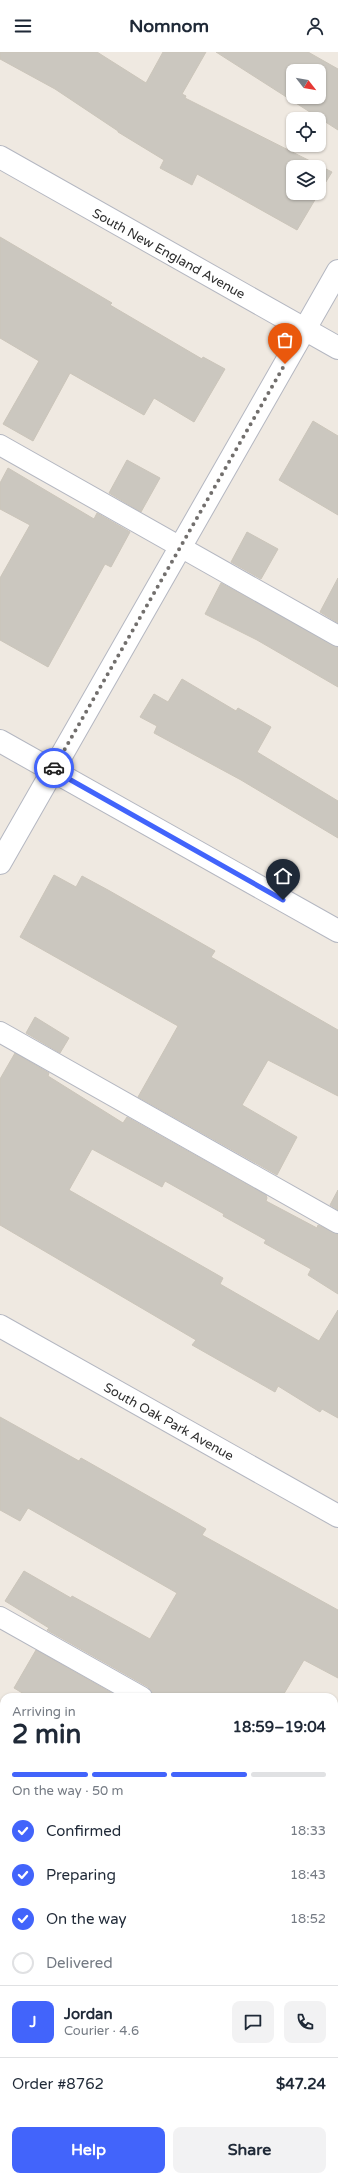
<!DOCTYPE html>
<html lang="en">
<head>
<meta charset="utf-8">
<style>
  body { margin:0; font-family:"Varela Round",sans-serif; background:#f2f2f3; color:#1f2937; height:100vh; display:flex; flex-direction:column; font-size:15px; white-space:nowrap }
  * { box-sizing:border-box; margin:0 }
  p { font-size:13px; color:#747a83 }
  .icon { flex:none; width:22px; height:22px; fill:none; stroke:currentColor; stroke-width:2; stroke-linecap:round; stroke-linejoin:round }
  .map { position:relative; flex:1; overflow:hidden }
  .panel { position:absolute; left:0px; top:1641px; width:338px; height:488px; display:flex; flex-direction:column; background:#fff; border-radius:12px 12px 0 0; box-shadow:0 1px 3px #0004 }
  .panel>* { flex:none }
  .needle { width:26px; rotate:121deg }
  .controls { position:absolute; left:286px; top:12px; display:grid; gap:8px }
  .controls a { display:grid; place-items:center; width:40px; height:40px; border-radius:8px; background:#fff; box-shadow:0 1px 3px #0004; font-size:20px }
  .pin { position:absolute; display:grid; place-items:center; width:34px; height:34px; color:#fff; margin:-41px -17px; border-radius:50% 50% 50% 0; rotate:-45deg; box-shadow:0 0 4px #0007 }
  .pin .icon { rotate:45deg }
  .courier { position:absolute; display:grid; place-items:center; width:40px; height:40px; margin:-20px; border:3px solid #4264fb; border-radius:50%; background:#fff; color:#222; box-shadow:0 1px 5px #0007 }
  .head em { font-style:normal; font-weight:800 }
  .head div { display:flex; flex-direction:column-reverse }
  .head { display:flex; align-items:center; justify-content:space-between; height:68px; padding:0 12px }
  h1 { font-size:26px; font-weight:800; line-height:30px }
  .bar { display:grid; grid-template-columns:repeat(4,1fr); gap:6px 4px; align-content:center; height:48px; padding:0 12px }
  .bar i { height:5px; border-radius:3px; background:#e0e1e3 }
  .bar .selected { background:#4264fb }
  .bar p { grid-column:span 4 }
  .line { display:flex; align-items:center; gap:10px; padding:0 12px; border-top:1px solid #e0e1e3 }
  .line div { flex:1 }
  .round { display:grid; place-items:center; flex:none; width:42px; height:42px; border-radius:8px; background:#f2f2f3 }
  ol { padding:0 12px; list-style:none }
  li { display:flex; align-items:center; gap:12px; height:44px }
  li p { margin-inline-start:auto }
  li .icon { padding:4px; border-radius:50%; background:#4264fb; color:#fff; stroke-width:4 }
  li:last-child { color:#747a83 }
  li i { width:22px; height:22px; border:2px solid #e0e1e3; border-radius:50% }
  .primary-button { display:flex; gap:8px; margin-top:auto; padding:8px 12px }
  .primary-button a { flex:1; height:46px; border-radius:8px; background:#4264fb; color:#fff; font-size:16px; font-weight:800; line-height:46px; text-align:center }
  .primary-button a+a { background:#f2f2f3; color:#1f2937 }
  header { display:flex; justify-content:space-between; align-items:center; height:52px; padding:0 12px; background:#fff; font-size:18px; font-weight:800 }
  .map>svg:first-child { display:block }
</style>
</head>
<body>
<header><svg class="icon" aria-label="menu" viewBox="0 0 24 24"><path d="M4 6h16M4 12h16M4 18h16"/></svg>Nomnom<svg class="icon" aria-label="person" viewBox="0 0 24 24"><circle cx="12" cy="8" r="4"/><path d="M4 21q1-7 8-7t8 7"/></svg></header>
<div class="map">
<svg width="338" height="2129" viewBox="0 0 338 2129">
  <rect width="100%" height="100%" fill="#efe9e1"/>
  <g fill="#cbc7bf" stroke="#cbc5ba" fill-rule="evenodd">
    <polygon points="0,0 97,0 146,31 163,0 206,0 182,42 186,44 185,46 332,120 319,141 319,115 293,115 293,141 319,141 297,178 197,122 192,133 160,116 164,108 118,80 118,79 55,37 0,7"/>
    <path d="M 216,0 L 308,0 L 338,17 L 338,78 ZM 293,19 L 319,19 L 319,45 L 293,45 Z"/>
    <polygon points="0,185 112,251 110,253 202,307 203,305 225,317 194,370 154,346 144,363 70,321 33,389 3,372 39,309 0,286"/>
    <polygon points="313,369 338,384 338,463 279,428"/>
    <polygon points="127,408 160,426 141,460 109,441"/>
    <polygon points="8,416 94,467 97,461 130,480 111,515 105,512 48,615 0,588 0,526 30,473 0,457 0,431"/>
    <polygon points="247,480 278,497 261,527 231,510"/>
    <polygon points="338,526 338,571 320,560"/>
    <polygon points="221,531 338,595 338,635 257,588 205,562"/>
    <polygon points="182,627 236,659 238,656 271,675 257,700 338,749 338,786 241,728 154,681 157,674 140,665 154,642 168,650"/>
    <polygon points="54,823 76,835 82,824 108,838 215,899 211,905 338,978 338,1044 268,1008 242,1053 297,1085 277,1123 138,1045 178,974 20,885"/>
    <polygon points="35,965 69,986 60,1001 26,981"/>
    <polygon points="15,1001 49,1021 48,1024 123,1071 127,1065 266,1143 267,1146 266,1149 317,1176 318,1173 338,1182 338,1242 308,1223 311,1217 264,1191 266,1188 223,1164 224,1162 165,1129 162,1135 92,1097 69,1138 223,1226 220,1232 319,1289 338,1258 338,1366 322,1357 320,1360 278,1334 275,1340 192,1293 196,1288 0,1173 0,1027"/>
    <polygon points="338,1138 338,1158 330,1153"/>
    <polygon points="0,1365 79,1409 81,1406 180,1462 206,1477 202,1483 338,1558 338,1626 304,1608 282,1645 153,1645 152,1640 148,1635 47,1578 49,1576 5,1549 24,1519 71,1546 72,1544 150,1587 177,1541 28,1456 20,1469 0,1458"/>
    <polygon points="36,1598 119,1645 29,1645 14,1636"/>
  </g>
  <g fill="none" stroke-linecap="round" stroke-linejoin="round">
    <g stroke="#b4b7c1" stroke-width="22">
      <g id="service">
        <polyline points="0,393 338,584"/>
        <polyline points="0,980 338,1171"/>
        <polyline points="0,1565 142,1645"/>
        <polyline points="334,1753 338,1756"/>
      </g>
    </g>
    <g stroke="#b4b7c1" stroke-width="24">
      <g id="minor">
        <polyline points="0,105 338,296"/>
        <polyline points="0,689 338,879"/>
        <polyline points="0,811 338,219"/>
        <polyline points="0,1274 338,1464"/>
        <polyline points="0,1861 4,1864"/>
        <polyline points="334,2050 338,2052"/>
      </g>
    </g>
    <use href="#service" stroke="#fff" stroke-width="20"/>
    <use href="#minor" stroke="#fff" stroke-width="22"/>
  </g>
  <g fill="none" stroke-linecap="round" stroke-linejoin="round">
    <polyline stroke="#726f6d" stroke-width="4" stroke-dasharray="0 7.2" points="54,716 285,312"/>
    <polyline stroke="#4264fb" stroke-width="5" points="54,716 53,718 283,848"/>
  </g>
  <g text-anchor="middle" stroke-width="3.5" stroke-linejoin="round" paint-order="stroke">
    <g font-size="13" fill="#2e2e2e" stroke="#fff">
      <text transform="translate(169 201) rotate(29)" y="5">South New England Avenue</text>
      <text transform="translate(169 1369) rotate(29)" y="5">South Oak Park Avenue</text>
    </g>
  </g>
</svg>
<div class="controls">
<a><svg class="needle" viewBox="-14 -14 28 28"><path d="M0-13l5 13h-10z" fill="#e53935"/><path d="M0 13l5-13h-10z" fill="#747a83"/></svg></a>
<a><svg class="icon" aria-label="locate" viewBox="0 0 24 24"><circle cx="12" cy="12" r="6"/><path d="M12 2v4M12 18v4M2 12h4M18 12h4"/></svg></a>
<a><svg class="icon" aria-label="layers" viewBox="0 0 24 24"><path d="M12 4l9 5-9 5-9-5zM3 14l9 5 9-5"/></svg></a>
</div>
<div class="pin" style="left:285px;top:312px;background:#ea580c"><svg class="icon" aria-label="bag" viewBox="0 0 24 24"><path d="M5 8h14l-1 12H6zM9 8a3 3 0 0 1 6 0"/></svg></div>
<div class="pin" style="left:283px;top:848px;background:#1f2937"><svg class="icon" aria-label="home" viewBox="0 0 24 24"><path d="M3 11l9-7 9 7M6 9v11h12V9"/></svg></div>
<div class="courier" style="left:54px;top:716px"><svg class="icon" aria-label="car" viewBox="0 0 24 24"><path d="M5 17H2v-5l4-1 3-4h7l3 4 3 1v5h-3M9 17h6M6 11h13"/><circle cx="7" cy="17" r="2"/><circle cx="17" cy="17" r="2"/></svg></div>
<section class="panel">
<div class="head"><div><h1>2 min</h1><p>Arriving in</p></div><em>18:59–19:04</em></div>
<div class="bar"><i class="selected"></i><i class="selected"></i><i class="selected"></i><i></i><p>On the way · 50 m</p></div>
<ol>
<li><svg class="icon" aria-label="check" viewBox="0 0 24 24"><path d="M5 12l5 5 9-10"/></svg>Confirmed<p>18:33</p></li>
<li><svg class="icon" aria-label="check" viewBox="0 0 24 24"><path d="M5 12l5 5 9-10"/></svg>Preparing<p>18:43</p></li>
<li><svg class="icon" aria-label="check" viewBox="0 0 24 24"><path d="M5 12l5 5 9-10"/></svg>On the way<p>18:52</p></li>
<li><i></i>Delivered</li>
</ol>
<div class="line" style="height:72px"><b class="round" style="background:#4264fb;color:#fff">J</b><div><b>Jordan</b><p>Courier · 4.6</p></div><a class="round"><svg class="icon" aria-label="chat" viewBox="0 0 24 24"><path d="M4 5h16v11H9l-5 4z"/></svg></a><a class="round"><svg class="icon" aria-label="phone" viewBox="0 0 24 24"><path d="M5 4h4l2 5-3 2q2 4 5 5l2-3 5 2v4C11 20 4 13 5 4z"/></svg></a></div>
<div class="line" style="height:52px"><div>Order #8762</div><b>$47.24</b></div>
<div class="primary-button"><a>Help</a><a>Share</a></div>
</section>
</div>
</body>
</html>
